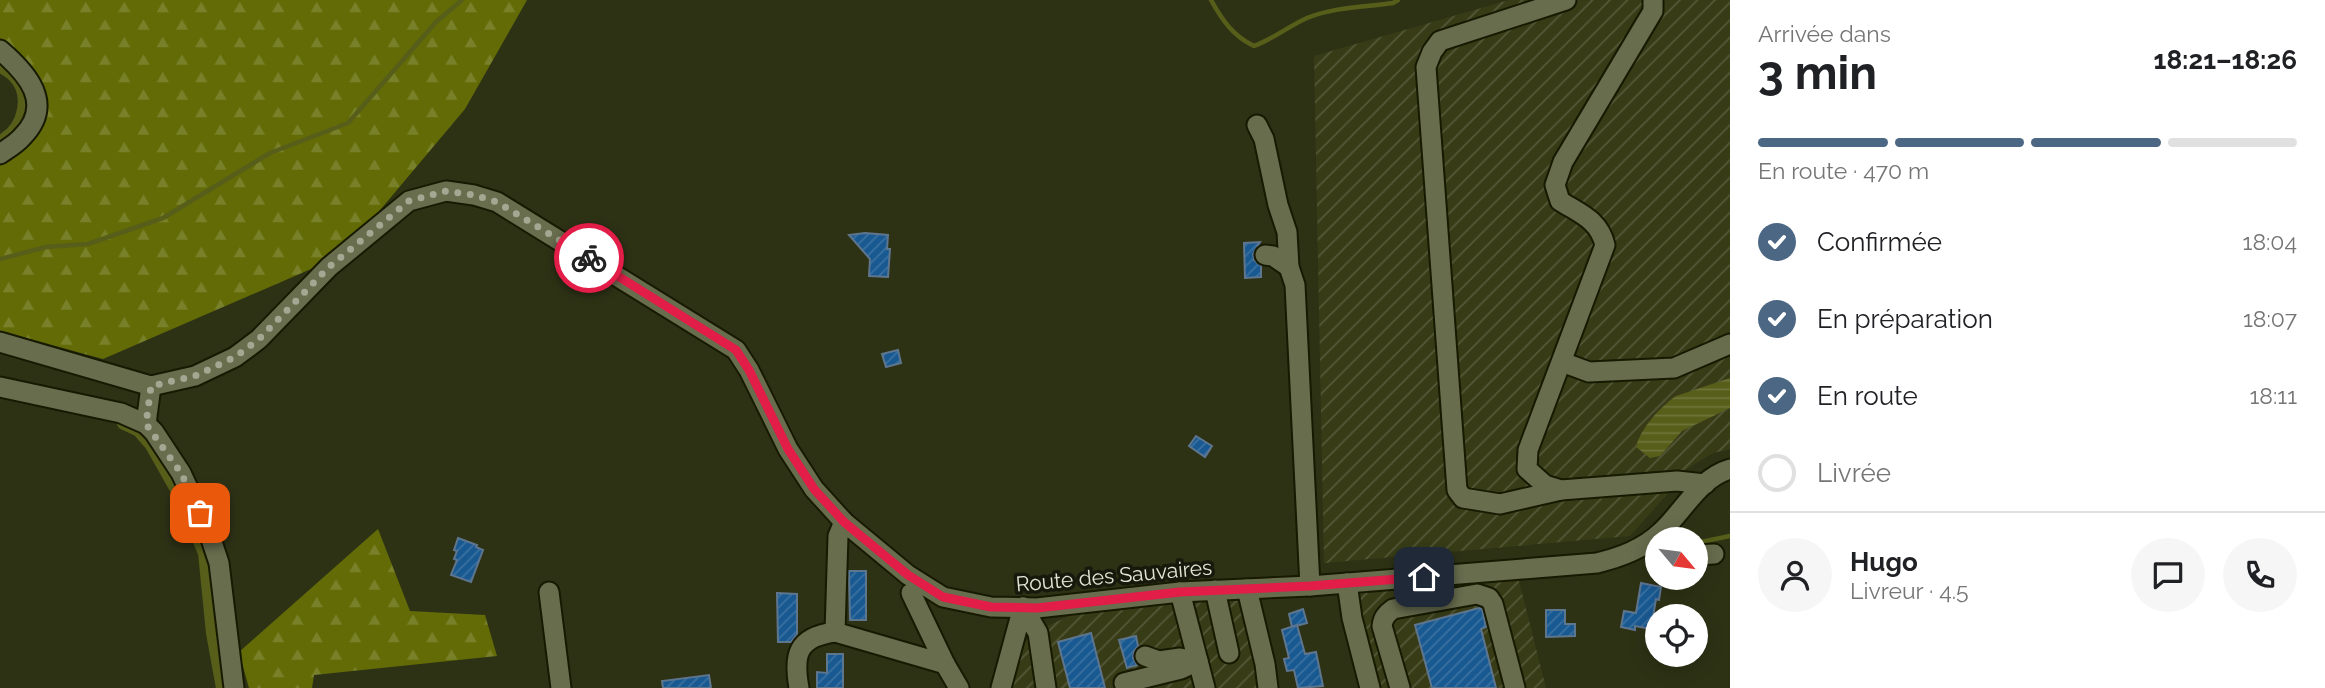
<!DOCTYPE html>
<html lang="fr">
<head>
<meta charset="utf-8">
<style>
  body { margin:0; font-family:Raleway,sans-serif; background:#f6f6f6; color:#202124; height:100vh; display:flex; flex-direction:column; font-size:26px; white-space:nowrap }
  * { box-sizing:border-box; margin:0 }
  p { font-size:23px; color:#757577 }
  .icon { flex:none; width:38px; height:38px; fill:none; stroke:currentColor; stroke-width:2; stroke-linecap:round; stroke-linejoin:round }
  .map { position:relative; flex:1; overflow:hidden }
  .details { display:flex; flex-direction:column; background:#fff; width:595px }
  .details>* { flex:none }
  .needle { width:46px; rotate:119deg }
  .buttons { position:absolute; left:1645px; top:527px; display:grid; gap:14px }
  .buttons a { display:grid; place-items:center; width:63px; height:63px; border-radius:50%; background:#fff; box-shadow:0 4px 18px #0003; font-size:35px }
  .pin { position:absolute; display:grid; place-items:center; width:60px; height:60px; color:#fff; margin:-30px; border-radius:14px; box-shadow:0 4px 10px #0006 }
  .courier { position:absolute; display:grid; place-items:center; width:70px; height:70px; margin:-35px; border:5px solid #e11d48; border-radius:50%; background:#fff; color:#222; box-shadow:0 2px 9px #0007 }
  .head em { font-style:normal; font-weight:700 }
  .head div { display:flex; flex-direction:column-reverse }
  .head { display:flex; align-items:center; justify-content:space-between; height:119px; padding:0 28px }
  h1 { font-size:46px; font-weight:700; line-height:52px }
  .bar { display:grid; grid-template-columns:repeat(4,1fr); gap:10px 7px; align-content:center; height:84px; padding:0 28px }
  .bar i { height:9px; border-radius:5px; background:#e0e0e0 }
  .bar .current { background:#4b6784 }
  .bar p { grid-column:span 4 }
  .line { display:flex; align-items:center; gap:18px; padding:0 28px; border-top:2px solid #e0e0e0 }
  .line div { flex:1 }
  .round { display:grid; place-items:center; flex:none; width:74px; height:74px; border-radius:37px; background:#f6f6f6 }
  ol { padding:0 28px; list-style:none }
  li { display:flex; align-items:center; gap:21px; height:77px }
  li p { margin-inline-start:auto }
  li .icon { padding:7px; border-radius:50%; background:#4b6784; color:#fff; stroke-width:4 }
  li:last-child { color:#757577 }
  li i { width:38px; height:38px; border:4px solid #e0e0e0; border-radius:50% }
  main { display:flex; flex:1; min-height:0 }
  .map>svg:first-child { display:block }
</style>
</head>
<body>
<main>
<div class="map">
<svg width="1730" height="688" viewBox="0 0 1730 688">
  <defs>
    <pattern id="industrial-furrows" width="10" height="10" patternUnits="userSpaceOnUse" patternTransform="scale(1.75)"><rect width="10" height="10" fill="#373c17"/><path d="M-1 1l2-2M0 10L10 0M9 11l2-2" fill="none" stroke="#545838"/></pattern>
    <pattern id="forest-firs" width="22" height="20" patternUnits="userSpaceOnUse" patternTransform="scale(1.75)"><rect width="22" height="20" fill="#626b06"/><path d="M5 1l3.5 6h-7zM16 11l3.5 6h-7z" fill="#788029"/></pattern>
    <pattern id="water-rules" width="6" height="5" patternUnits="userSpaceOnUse" patternTransform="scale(1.75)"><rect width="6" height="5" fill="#565e1a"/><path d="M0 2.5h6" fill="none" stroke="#6e753a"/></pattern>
    <pattern id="building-hatch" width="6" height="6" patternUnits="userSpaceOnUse" patternTransform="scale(1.75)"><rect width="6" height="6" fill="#195992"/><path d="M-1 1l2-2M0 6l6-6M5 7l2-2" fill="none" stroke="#3a71a0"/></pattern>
  </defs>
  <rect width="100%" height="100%" fill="#2e3215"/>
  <g fill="url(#industrial-furrows)">
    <polygon points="1509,0 1730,0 1730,449 1713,453 1685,470 1671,490 1630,536 1324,563 1314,56"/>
    <polygon points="1519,581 1546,688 1373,688 1380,686 1352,590"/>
    <polygon points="1241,598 1262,688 1008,688 1013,660 1032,633 1089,607"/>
  </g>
  <g fill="url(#forest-firs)">
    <polygon points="0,0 527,0 465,109 370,222 311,269 103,359 0,331 0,159 45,98 34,71 0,42"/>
    <polygon points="378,529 410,611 485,615 497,656 314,675 312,688 249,688 239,652"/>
  </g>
  <path fill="url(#water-rules)" d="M 1730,378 L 1730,408 L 1682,431 L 1660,456 L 1650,458 L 1636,447 C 1640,429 1661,406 1676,396 Z"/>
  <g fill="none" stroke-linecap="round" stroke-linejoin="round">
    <g stroke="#565e1a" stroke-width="4.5">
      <path d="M 1211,0 C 1222,20 1233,36 1254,46 C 1273,39 1289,26 1307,18 C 1334,7 1365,7 1393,3 L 1398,0"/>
      <polyline points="0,259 46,247 88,244 163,218 270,153 348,123 436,22 462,0"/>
      <polyline points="1696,543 1730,536"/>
    </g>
    <g stroke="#565e1a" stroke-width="14">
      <path d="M 0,65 C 4,68 10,71 14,75 C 33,94 25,127 4,140"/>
      <polyline points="124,423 139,430 152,445 183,500 205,553 213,633 223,688"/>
    </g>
  </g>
  <g fill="url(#building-hatch)" stroke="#5e758e" stroke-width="2">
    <polygon points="865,233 888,235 887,249 890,249 888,277 869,276 870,259 849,235"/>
    <polygon points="1260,242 1253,254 1254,260 1261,266 1261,277 1245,278 1244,243"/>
    <polygon points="898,350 901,363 886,367 882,354"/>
    <polygon points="1196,436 1212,446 1205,457 1189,446"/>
    <polygon points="458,538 477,545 476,547 483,550 471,582 451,575 457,560 454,559 457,551 454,550"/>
    <polygon points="849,571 866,571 866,620 850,620"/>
    <polygon points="1641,583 1661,587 1659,600 1656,599 1651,629 1635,626 1635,630 1621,627 1624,611 1636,613"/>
    <polygon points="777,593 797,594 797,634 791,642 778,642"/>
    <polygon points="1479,608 1482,609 1486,627 1481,629 1496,688 1432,688 1415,625"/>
    <polygon points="1303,609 1307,623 1292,627 1289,614"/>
    <polygon points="1546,610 1565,610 1565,624 1575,624 1575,636 1546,637"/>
    <polygon points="1297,625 1305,654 1316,652 1323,686 1298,688 1294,670 1287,671 1284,659 1289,658 1282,630"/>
    <polygon points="1091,633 1105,688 1070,688 1058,642"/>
    <polygon points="1136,636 1138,646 1134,651 1133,658 1137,665 1127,668 1119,640"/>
    <polygon points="827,654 843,654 843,688 817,688 817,672 827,673"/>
    <polygon points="709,675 711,688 663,688 662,681"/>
  </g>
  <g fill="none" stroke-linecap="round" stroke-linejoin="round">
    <g stroke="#171a00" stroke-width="23">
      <g id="minor">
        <polyline points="1566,0 1440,41 1432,52 1426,67 1457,490 1463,498 1500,504 1561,490 1677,481 1705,484"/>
        <path d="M 0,50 C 27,73 55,104 22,137 C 16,144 7,149 0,154"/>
        <polyline points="1257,125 1264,139 1278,205 1287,232 1289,267 1295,285 1310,586"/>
        <polyline points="1265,255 1273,256 1289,267"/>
        <path d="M 0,342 L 151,386 L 195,376 L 235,357 L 259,339 L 329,267 L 409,201 L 446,191 L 474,195 L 497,202 L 736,350 L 749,370 L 788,449 L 814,489 L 844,522 L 908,575 L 943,597 L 991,607 L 1037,608 L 1180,592 L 1310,586 L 1597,563 C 1621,557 1643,549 1661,532 C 1683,512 1699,478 1730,469"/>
        <polyline points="1562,362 1589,372 1674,368 1730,344"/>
        <polyline points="0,387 121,413 146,424 154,432 181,473 209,533 219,563 234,688"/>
        <polyline points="146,424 151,386"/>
        <path d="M 1561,490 L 1545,485 L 1527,469 L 1528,450 L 1605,245 C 1599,220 1581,214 1560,201 L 1555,185 L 1563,162 L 1653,11 L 1653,0"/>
        <polyline points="1696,555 1714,554"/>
        <polyline points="1347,583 1352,618 1370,688"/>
        <polyline points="1247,589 1265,664 1268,688"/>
        <polyline points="1215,590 1229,653"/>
        <polyline points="549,592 561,688"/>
        <polyline points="1180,592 1205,688"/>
        <polyline points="911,593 945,664"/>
        <polyline points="1023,607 1038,633 1046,688"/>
        <polyline points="835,632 838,536 844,522"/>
        <polyline points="1124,683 1181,669 1198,661 1180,658 1159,661 1145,656"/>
        <path d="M 799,688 C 793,655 797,637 835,632 L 945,664 L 959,688"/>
        <polyline points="1001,688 1023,607"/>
        <path d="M 1400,688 L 1382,626 C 1383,618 1386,614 1393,609 L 1477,594 L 1489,598 L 1493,604 L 1515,688"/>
      </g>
    </g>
    <use href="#minor" stroke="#686d4e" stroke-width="19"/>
  </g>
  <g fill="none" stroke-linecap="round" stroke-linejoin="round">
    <polyline stroke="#a4a792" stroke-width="7" stroke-dasharray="0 12.6" points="200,513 181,473 146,424 151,386 195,376 235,357 259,339 329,267 409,201 446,191 474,195 497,202 589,258"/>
    <polyline stroke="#e11d48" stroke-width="9" points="589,258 736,350 749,370 788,449 814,489 844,522 908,575 943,597 991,607 1037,608 1180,592 1310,586 1424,577"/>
  </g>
  <g text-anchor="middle" stroke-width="7" stroke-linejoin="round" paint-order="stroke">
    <g font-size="21" fill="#e3e6d5" stroke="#17190c">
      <text transform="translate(1114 576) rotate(-5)" y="7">Route des Sauvaires</text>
    </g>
  </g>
</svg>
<div class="buttons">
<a><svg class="needle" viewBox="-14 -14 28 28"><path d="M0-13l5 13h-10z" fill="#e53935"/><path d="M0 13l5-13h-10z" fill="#757577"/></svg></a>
<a><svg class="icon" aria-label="locate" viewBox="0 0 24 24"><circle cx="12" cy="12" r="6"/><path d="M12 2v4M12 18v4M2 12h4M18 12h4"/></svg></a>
</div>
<div class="pin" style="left:200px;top:513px;background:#ea580c"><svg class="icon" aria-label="bag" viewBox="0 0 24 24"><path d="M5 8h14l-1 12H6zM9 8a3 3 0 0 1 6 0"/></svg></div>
<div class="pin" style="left:1424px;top:577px;background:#1f2937"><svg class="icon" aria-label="home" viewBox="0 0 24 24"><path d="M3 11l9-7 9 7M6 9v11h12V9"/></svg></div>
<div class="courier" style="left:589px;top:258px"><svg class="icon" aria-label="bike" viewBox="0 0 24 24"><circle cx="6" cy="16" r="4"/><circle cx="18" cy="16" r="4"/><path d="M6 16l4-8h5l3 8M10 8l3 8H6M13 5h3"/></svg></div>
</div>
<section class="details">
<div class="head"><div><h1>3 min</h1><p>Arrivée dans</p></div><em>18:21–18:26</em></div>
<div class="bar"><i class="current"></i><i class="current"></i><i class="current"></i><i></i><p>En route · 470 m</p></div>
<ol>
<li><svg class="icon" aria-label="check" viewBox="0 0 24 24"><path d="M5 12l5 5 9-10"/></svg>Confirmée<p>18:04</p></li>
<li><svg class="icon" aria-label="check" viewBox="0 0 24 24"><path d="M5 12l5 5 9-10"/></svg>En préparation<p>18:07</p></li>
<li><svg class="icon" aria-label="check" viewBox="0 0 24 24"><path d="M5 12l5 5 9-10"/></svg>En route<p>18:11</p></li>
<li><i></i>Livrée</li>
</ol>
<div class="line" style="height:126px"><a class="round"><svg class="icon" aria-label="person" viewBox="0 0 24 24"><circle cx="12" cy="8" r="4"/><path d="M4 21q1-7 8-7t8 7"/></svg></a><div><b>Hugo</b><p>Livreur · 4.5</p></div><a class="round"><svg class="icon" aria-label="chat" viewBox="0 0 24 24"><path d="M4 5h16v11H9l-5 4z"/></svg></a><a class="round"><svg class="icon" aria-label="phone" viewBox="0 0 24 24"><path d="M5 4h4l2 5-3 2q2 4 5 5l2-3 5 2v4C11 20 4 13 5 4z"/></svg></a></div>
</section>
</main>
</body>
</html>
